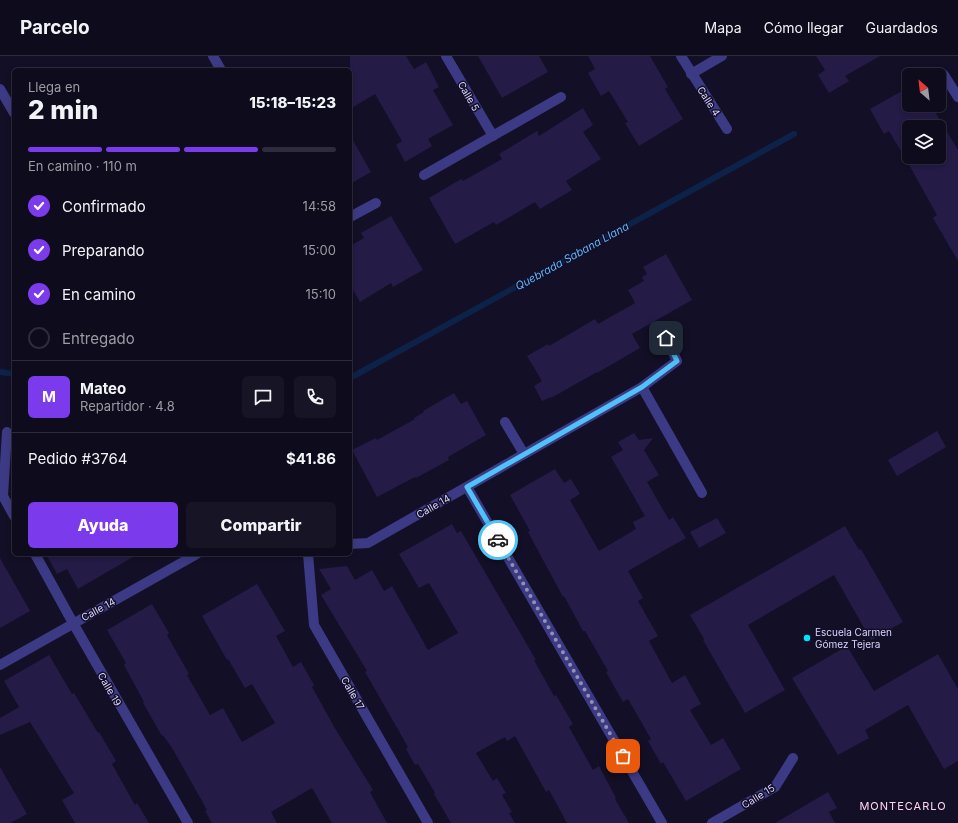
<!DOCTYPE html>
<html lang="es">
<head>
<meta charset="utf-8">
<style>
  body { margin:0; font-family:Inter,sans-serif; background:#171425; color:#f1f3f6; height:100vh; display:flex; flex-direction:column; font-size:15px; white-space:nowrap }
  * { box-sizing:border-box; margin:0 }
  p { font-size:13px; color:#9b9ba3 }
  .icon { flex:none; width:22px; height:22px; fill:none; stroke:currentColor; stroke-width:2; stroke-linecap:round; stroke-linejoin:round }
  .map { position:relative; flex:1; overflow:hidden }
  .details { position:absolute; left:12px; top:12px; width:340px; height:488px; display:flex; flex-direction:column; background:#0e0b1c; border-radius:6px; box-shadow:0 2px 6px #0003,0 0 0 1px #2e2b3b }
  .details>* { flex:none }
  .needle { width:26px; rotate:332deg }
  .controls { position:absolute; left:902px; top:12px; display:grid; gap:8px }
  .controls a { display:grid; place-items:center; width:44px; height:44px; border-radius:6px; background:#0e0b1c; box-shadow:0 2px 6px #0003,0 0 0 1px #2e2b3b; font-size:20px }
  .pin { position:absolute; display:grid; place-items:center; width:34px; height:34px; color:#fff; margin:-17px; border-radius:8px; box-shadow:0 2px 6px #0006 }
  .courier { position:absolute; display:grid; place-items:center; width:40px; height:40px; margin:-20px; border:3px solid #4fc3f7; border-radius:50%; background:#fff; color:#222; box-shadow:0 1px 5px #0007 }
  .headline em { font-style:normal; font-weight:800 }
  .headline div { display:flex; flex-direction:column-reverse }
  .headline { display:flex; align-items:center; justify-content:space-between; height:68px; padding:0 16px }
  h1 { font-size:26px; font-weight:800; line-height:30px }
  .bar { display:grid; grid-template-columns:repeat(4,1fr); gap:6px 4px; align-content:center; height:48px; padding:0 16px }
  .bar i { height:5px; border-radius:3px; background:#2e2b3b }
  .bar .on { background:#7c3aed }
  .bar p { grid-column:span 4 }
  .line { display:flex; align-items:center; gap:10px; padding:0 16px; border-top:1px solid #2e2b3b }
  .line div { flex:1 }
  .round { display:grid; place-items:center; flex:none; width:42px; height:42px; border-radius:6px; background:#171425 }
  ol { padding:0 16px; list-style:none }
  li { display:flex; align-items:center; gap:12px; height:44px }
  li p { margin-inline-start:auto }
  li .icon { padding:4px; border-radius:50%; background:#7c3aed; color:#fff; stroke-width:4 }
  li:last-child { color:#9b9ba3 }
  li i { width:22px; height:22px; border:2px solid #2e2b3b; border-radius:50% }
  .button { display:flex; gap:8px; margin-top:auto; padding:8px 16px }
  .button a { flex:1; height:46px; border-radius:6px; background:#7c3aed; color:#fff; font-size:16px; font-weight:800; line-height:46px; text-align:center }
  .button a+a { background:#171425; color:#f1f3f6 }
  header { display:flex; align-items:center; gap:24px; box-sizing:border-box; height:56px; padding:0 20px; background:#0e0b1c; border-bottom:1px solid #2e2b3b }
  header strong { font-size:19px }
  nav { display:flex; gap:22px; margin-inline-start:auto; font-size:14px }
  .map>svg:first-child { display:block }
</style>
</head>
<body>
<header>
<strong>Parcelo</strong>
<nav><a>Mapa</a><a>Cómo llegar</a><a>Guardados</a></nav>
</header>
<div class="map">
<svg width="958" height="767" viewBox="0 0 958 767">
  <rect width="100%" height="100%" fill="#130f26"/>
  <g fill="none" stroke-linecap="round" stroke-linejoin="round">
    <g stroke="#0c2248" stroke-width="6">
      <polyline points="0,316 14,318"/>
      <polyline points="350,322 794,78"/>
    </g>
  </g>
  <g fill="#241b47" fill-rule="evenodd">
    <polygon points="350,0 406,0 414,13 426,6 439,31 433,34 453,69 428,83 432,90 405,106 396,89 402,85 375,38 350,53"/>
    <polygon points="478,0 539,0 548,16 502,42"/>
    <polygon points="588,0 650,0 668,31 665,33 683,63 639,90 625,67 628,66 609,35 601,40 588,17 595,13"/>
    <polygon points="816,0 880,0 845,20 849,25 829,37 818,19 825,14"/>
    <path d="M 909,31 L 909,49 L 931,49 L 958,94 L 958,205 L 933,162 L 937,159 L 908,107 L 889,75 L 884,78 L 870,53 ZM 909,71 L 939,71 L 939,101 L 909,101 Z"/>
    <polygon points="583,52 593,69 583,76 601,103 566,125 572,134 540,153 535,146 496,169 494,166 455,188 429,142 461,123 463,125 502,103 499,98 537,75 539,80"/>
    <polygon points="350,79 371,116 350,128"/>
    <polygon points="391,160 423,214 393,231 391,227 360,246 350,229 350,190 364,182 361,177"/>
    <polygon points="666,198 692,244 632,278 640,292 597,317 597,316 551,342 551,341 542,345 534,330 542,325 527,300 548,288 549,290 595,263 598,268 635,247 628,234 644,225 642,221 647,218 643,211"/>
    <polygon points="454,337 461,348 467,345 486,379 448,401 449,404 416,422 415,421 377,441 352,394 376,382 377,384 415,363 414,362 424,356 423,355"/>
    <polygon points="937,375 946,391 897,420 888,404"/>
    <polygon points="634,377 639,384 653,382 644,394 659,419 647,426 669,464 673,461 686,482 628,515 643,542 638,545 658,580 649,585 672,627 685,619 701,648 690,654 711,689 723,682 741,713 686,745 663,706 661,708 648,685 651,683 628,643 623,646 606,616 608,615 585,575 583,575 564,540 563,541 528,476 530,475 510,439 555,413 564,427 571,423 580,438 570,444 599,495 636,473 633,466 645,460 611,401 623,394 618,386"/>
    <polygon points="717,462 726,477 699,492 690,476"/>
    <polygon points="452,468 457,477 461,475 536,604 534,604 554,640 556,639 573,668 569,671 593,714 599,710 616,742 615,743 629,767 567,767 549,734 546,736 515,680 507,685 505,681 476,697 493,725 497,722 506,737 502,739 512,756 509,757 515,767 451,767 434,738 435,737 418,708 415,709 406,693 408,691 365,616 367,615 321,539 331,533 319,513 347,510 355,524 372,514 384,535 392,530 428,594 458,577 429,527 419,532 399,498"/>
    <polygon points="845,470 859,494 861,493 903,566 871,584 834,519 748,569 785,634 745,657 703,584 704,583 690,559"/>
    <polygon points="46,498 138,498 78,533 67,513 57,518"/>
    <polygon points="0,502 30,555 0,572"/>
    <polygon points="257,528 285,575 276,580 293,611 301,606 314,629 312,631 336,674 373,734 370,736 387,767 332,767 312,732 271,756 277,767 212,767 205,755 207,754 172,692 163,679 162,680 143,647 144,646 124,609 126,607 107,574 152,548 169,577 167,579 189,618 187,619 210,659 223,652 242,686 275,667 252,628 245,632 228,603 227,604 202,560"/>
    <polygon points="847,590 874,635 938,598 958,633 958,705 944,713 908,649 865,674 869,682 838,699 792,622"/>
    <polygon points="49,599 72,638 74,637 98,677 99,676 116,705 112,708 135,749 137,747 149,767 75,767 62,744 74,737 30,666 0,679 0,662 19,651 4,625"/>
    <polygon points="0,711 27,758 10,767 0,767"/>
    <polygon points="828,736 837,752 829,756 835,767 775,767"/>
  </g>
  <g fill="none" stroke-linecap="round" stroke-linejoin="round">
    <g stroke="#3d3a85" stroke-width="10">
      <polyline points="213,0 221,14"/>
      <polyline points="446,0 493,80"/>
      <polyline points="681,0 727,73"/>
      <polyline points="691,18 722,0"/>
      <polyline points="944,19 958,41"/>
      <polyline points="0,33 14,57"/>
      <polyline points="424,119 561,41"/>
      <polyline points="350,161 376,147"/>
      <polyline points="642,331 702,437"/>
      <polyline points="505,366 524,398"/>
      <polyline points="7,376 3,440 14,460"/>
      <polyline points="467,431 662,767"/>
      <polyline points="350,488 368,487 642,331 677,305 666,282"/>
      <polyline points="35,498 73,567 188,767"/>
      <polyline points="308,498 314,569 428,767"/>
      <polyline points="0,609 197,498"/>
      <polyline points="712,767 775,731 793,702"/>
    </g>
  </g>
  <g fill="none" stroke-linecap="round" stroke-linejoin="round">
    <polyline stroke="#948fb3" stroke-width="4" stroke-dasharray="0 7.2" points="498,484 623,700"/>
    <polyline stroke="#4fc3f7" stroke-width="5" points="498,484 467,431 642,331 677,305 666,282"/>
  </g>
  <circle fill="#00e5ff" stroke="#130f26" stroke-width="1.5" cx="807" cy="582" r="4"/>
  <g text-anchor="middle" stroke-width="3" stroke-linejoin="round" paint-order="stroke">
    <g font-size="10" fill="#d9d4ff" stroke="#130f26">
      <text transform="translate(469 40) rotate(60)" y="4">Calle 5</text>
      <text transform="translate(709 45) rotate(57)" y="4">Calle 4</text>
      <text transform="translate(433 450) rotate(-30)" y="4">Calle 14</text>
      <text transform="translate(98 553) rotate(-29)" y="4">Calle 14</text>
      <text transform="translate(110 633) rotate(60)" y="4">Calle 19</text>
      <text transform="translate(353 637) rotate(60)" y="4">Calle 17</text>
      <text transform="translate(758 740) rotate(-32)" y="4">Calle 15</text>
    </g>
    <g font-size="10" fill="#d9d4ff" stroke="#130f26" text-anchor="start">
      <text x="815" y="580">Escuela Carmen<tspan x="815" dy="12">Gómez Tejera</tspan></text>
    </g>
    <g font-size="11" font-style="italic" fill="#62b6ff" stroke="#130f26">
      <text transform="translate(572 200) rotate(-29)" y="4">Quebrada Sabana Llana</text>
    </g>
    <g font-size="11" letter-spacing="1" fill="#ffd6f0" stroke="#130f26">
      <text x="903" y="754">MONTECARLO</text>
    </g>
  </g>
</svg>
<div class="controls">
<a><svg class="needle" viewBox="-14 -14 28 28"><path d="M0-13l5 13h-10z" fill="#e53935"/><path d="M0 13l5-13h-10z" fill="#9b9ba3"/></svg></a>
<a><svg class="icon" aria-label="layers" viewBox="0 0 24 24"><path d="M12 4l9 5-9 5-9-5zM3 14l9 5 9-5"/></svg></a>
</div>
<div class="pin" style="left:623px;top:700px;background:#ea580c"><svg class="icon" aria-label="bag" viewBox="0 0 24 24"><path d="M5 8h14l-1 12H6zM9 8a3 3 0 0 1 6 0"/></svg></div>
<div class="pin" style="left:666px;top:282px;background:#1f2937"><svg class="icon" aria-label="home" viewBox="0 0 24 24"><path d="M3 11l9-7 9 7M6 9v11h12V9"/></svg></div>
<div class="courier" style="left:498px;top:484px"><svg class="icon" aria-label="car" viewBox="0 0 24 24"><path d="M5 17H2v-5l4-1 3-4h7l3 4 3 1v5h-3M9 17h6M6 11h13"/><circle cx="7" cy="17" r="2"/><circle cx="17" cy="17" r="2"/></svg></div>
<section class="details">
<div class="headline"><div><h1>2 min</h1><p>Llega en</p></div><em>15:18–15:23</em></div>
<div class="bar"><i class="on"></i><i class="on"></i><i class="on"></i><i></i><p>En camino · 110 m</p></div>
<ol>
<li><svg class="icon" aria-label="check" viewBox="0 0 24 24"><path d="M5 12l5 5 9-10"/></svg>Confirmado<p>14:58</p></li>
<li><svg class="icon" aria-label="check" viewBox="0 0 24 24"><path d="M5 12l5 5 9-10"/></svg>Preparando<p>15:00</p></li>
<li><svg class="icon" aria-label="check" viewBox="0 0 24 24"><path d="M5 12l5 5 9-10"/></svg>En camino<p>15:10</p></li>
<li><i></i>Entregado</li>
</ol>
<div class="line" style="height:72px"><b class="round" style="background:#7c3aed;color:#fff">M</b><div><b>Mateo</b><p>Repartidor · 4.8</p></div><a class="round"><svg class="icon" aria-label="chat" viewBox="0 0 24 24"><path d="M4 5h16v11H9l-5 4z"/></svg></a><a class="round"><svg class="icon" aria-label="phone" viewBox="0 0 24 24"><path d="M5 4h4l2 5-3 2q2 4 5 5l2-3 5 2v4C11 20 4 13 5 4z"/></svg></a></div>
<div class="line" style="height:52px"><div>Pedido #3764</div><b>$41.86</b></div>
<div class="button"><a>Ayuda</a><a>Compartir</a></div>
</section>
</div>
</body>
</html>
